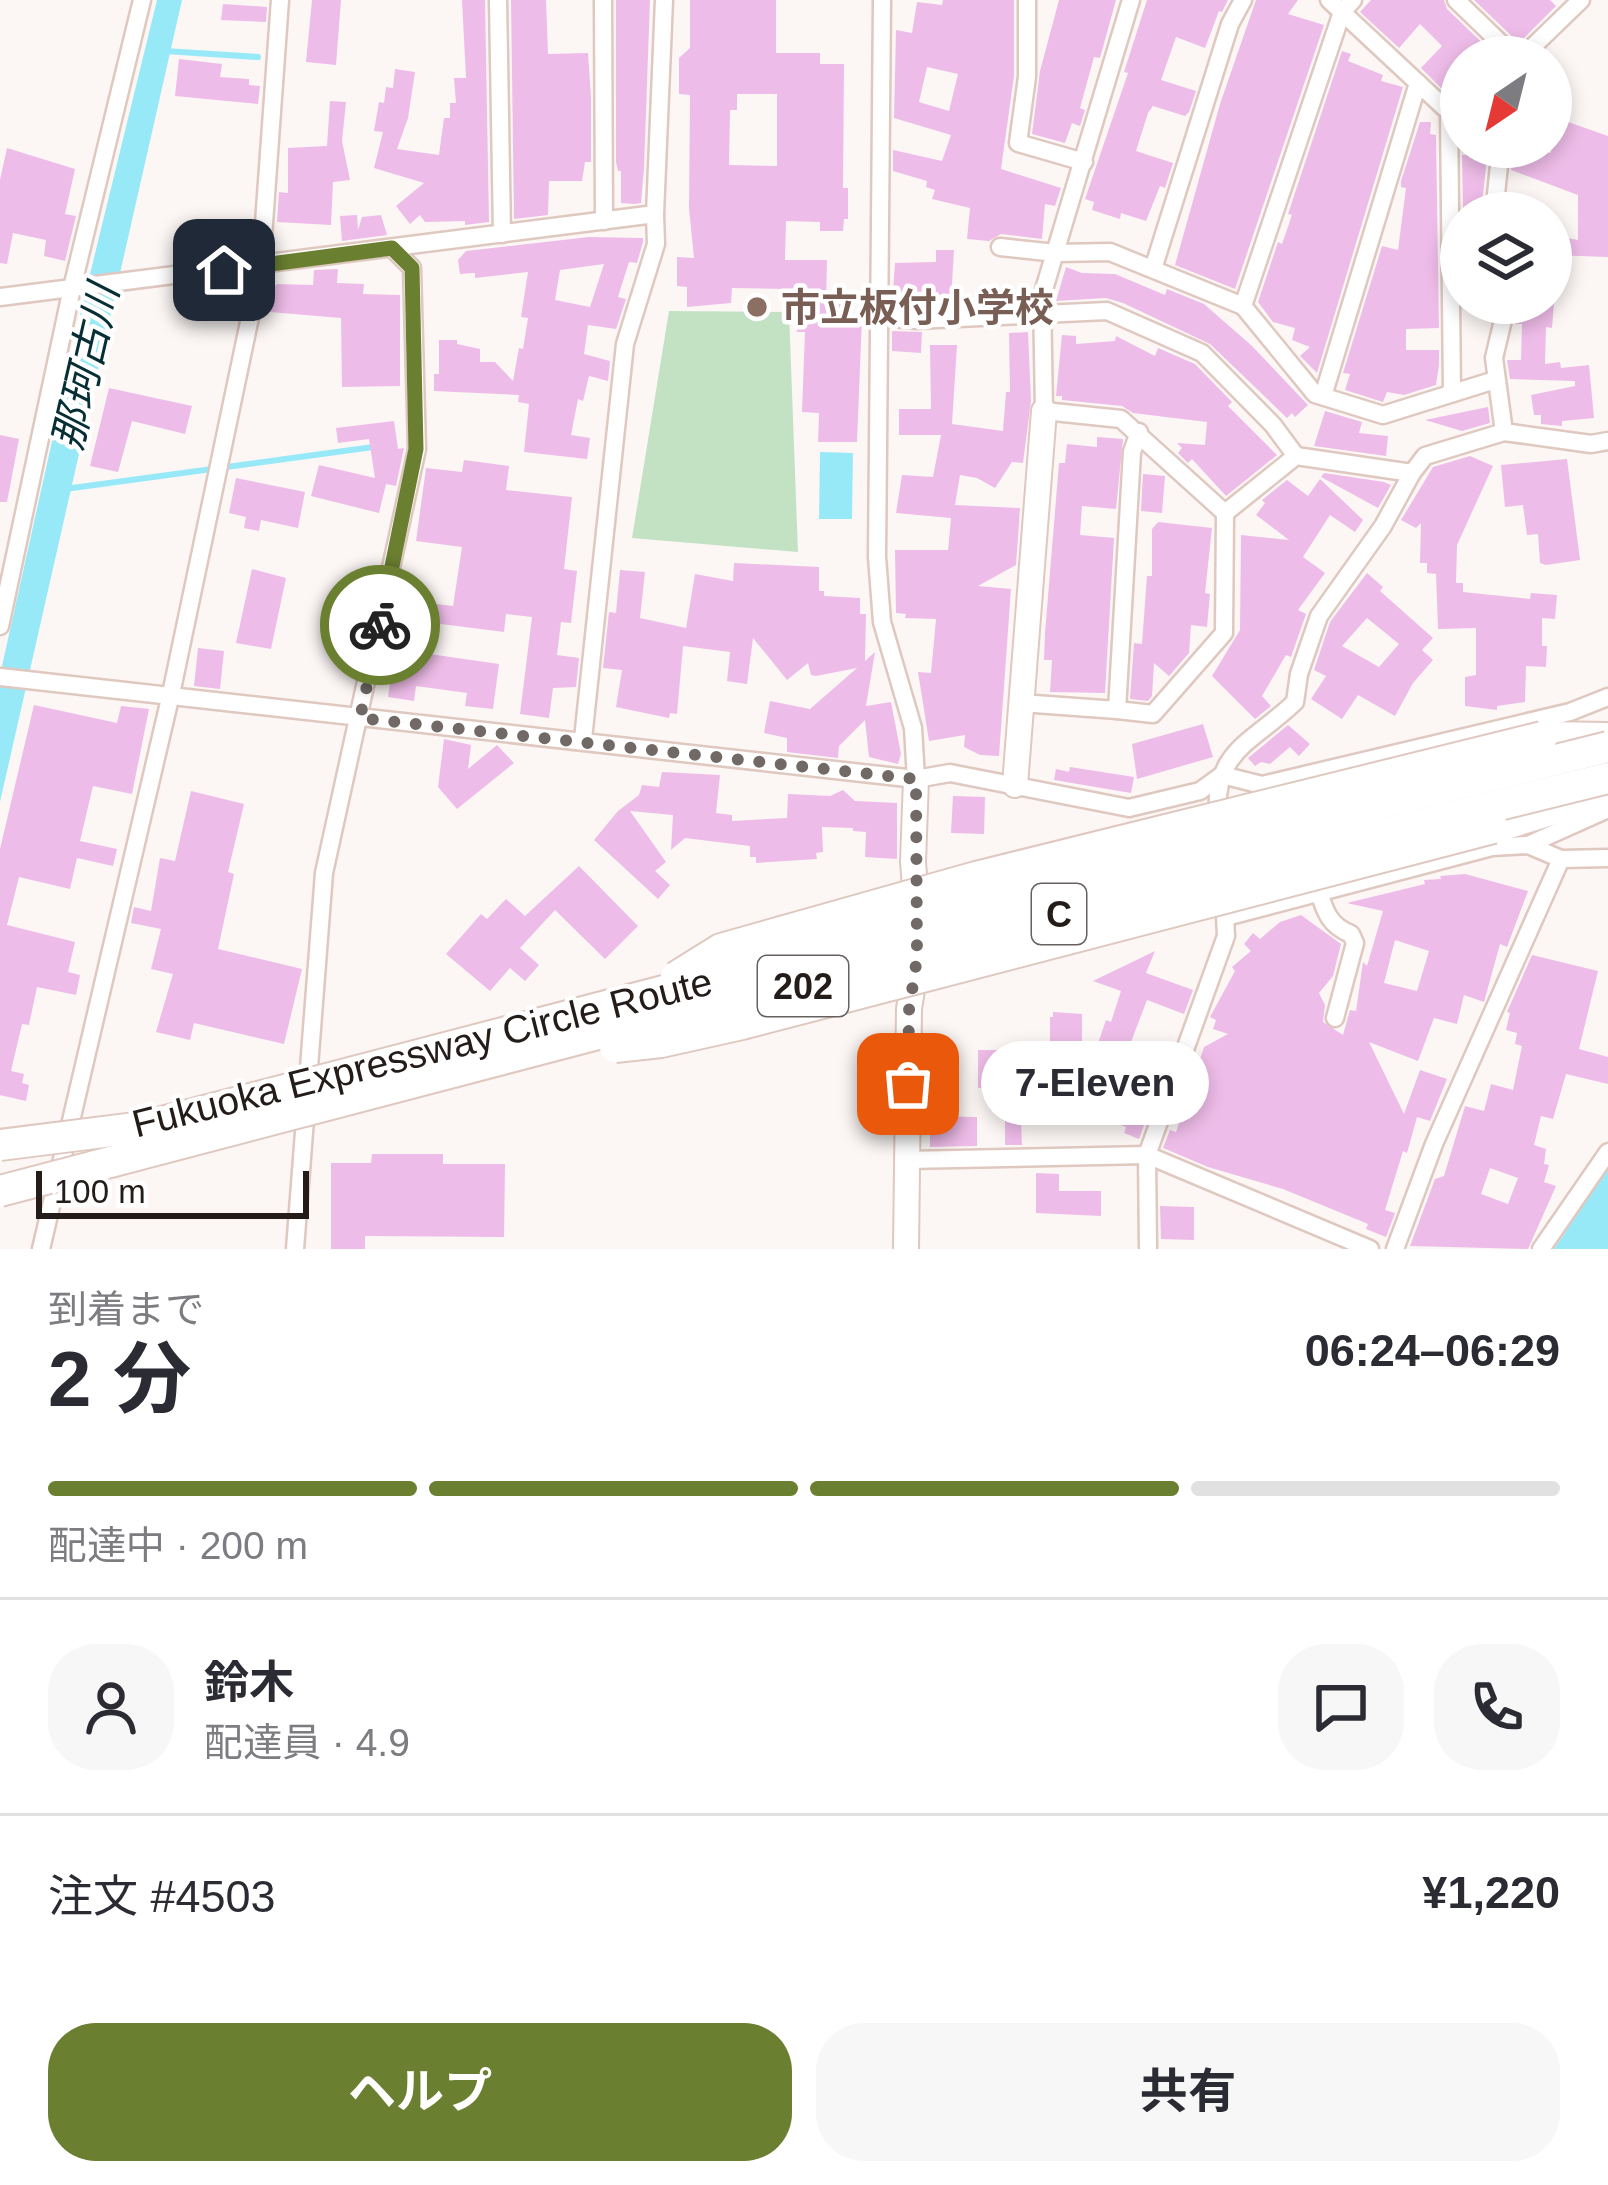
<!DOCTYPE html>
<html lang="ja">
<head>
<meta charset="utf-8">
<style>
  body { margin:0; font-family:Arial,"Noto Sans JP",sans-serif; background:#f7f7f7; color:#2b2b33; height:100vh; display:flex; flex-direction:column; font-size:45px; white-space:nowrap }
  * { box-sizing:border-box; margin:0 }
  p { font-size:39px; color:#7c7c81 }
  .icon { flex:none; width:66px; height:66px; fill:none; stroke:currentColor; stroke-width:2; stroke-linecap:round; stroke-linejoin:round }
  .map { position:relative; height:1249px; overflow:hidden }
  .drawer { display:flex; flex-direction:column; background:#fff; flex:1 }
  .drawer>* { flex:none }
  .needle { width:78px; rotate:215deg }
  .controls { position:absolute; left:1440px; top:36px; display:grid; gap:24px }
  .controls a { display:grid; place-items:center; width:132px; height:132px; border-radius:50%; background:#fff; box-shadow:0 6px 18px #0003; font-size:60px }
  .scale { position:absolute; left:36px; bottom:30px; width:273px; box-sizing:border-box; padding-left:12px; border:6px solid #241c19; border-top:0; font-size:33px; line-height:42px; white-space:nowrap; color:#241c19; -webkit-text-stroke:9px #fff; paint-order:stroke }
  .pin { position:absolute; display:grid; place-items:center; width:102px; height:102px; color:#fff; margin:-51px; border-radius:24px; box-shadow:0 6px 18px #0006 }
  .courier { position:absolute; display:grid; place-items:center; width:120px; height:120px; margin:-60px; border:9px solid #6a7f30; border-radius:50%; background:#fff; color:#222; box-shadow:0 3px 15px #0007 }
  .bubble { position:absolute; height:84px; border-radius:42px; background:#fff; box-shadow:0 6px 18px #0003; font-size:39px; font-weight:700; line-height:84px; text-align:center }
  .summary em { font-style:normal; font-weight:700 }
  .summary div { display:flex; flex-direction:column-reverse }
  .summary { display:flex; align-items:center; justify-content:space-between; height:204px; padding:0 48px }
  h1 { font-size:78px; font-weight:700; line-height:90px }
  .bar { display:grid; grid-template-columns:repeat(4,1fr); gap:18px 12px; align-content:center; height:144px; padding:0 48px }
  .bar i { height:15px; border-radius:9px; background:#e1e1e2 }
  .bar .selected { background:#6a7f30 }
  .bar p { grid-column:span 4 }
  .line { display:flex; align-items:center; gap:30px; padding:0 48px; border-top:3px solid #e1e1e2 }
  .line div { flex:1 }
  .round { display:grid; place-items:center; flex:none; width:126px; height:126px; border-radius:48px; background:#f7f7f7 }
  .primary-button { display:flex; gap:24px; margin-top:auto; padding:24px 48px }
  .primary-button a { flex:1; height:138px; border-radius:48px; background:#6a7f30; color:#fff; font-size:48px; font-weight:700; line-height:138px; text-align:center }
  .primary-button a+a { background:#f7f7f7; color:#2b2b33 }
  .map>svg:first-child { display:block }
</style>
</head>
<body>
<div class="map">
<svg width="1608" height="1249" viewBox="0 0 1608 1249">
  <rect width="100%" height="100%" fill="#fcf7f5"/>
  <polygon fill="#c3e2c4" points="669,311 789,312 798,552 632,538"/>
  <g fill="#98e9f8">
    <polygon points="157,0 182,0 0,802 0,675 81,311"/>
    <polygon points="820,452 853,453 852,519 819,519"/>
    <polygon points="1608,1168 1608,1249 1554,1249"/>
  </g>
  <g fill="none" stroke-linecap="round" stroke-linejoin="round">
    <g stroke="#98e9f8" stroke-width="6">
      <polyline points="165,51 258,57"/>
      <polyline points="65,489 373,447"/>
    </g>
  </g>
  <g fill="#eebce8" fill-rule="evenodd">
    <polygon points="312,0 341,0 336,65 306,62"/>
    <polygon points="462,0 485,0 489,222 465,225 465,221 425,222 420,215 410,224 396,206 424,183 374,168 383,132 374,131 379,102 384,103 386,87 393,88 395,69 415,72 408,118 397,149 439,155 444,118 450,118 450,103 456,103 454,78 466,78"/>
    <polygon points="511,0 546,0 548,54 588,53 591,97 591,162 585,162 582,181 549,181 548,215 514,219"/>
    <polygon points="616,0 650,0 644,168 641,203 635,204 621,203 621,171 618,171 616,162"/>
    <path d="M 690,0 L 776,0 L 776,53 L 820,53 L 820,64 L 844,64 L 843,188 L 848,188 L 848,219 L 844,219 L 843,231 L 820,231 L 820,222 L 786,221 L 785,260 L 827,260 L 826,303 L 842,304 L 841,316 L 862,317 L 857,442 L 818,442 L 819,413 L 802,412 L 805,332 L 797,332 L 798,297 L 784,297 L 785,289 L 732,288 L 731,303 L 687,307 L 687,287 L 677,286 L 677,257 L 694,258 L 689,208 L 690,95 L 679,94 L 679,58 L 690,48 ZM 737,94 L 777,94 L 777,166 L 729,165 L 730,110 L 737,110 Z"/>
    <path d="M 943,0 L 1014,0 L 1014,76 L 1001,169 L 1061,188 L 1055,206 L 1045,204 L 1042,239 L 1001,234 L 989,241 L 967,239 L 970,208 L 932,199 L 935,190 L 926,187 L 927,181 L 893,171 L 893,150 L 942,161 L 951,135 L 894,118 L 896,30 L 912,33 L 917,2 L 942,5 ZM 927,67 L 958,74 L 949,111 L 919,102 Z"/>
    <polygon points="1059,0 1116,0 1100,58 1094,57 1080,108 1085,110 1080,126 1072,123 1065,143 1032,134 1040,71"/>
    <polygon points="1147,0 1228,0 1222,12 1219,11 1205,48 1176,37 1161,80 1196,91 1189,112 1185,116 1153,106 1148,113 1136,151 1173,163 1165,188 1160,186 1146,221 1121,213 1120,219 1092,210 1094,202 1085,199 1128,73 1124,72"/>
    <polygon points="1256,0 1298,0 1288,14 1324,25 1235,289 1175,265 1220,104"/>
    <polygon points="1371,0 1444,0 1447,9 1497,57 1461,57 1461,108 1421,68 1442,46 1420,24 1399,48 1360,12"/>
    <polygon points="1474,0 1550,0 1556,6 1519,43"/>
    <polygon points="223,4 267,7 266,22 221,20"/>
    <polygon points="1342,51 1351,54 1348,61 1383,75 1381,81 1403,87 1317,373 1300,356 1310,347 1292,340 1295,328 1273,322 1258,302 1278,242 1282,244 1292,215 1288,214"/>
    <polygon points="179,59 222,64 220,77 249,79 249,85 260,86 258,104 175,96"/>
    <polygon points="330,101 346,102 342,141 350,180 333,182 331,225 277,222 279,192 288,193 288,148 327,146"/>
    <polygon points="1551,116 1608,136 1608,257 1551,255 1551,235 1578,240 1578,195 1511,170 1514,147 1551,153"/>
    <polygon points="1420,122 1431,122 1430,134 1436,135 1439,328 1406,329 1406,350 1439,350 1439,365 1436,385 1404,395 1387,392 1383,402 1345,390 1350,374 1343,373 1382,246 1398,250 1406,188 1401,187 1401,181"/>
    <polygon points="7,148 75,169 65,214 76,216 65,261 44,256 46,240 13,233 7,264 0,263 0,180"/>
    <polygon points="1471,148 1488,148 1481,213 1463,213 1462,155 1471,155"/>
    <polygon points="357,215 358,230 362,217 381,215 387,235 342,241 340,216"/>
    <path d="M 589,237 L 643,238 L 643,242 L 637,263 L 629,262 L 618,297 L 626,299 L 616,329 L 588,325 L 584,354 L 610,361 L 608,381 L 589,376 L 583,401 L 578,399 L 571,435 L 590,438 L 587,459 L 524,452 L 529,404 L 518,402 L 519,395 L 434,391 L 434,374 L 439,374 L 439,340 L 457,340 L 457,344 L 480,349 L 480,362 L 495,362 L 513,381 L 519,348 L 523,349 L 528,318 L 521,317 L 528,272 L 475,278 L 475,273 L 460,274 L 458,260 L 466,251 ZM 604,264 L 590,307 L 555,300 L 560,270 Z"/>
    <polygon points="936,250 954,250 951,301 929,300 928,307 892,305 895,263 936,262"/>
    <polygon points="1066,267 1082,273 1115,274 1165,295 1167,289 1204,304 1251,345 1308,405 1295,417 1292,413 1287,418 1210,344 1123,303 1106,298 1056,301"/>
    <polygon points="338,269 337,283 364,284 363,294 400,295 400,386 342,387 341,318 270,312 271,290 277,284 313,285 314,270"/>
    <polygon points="1519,303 1554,303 1552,328 1546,327 1545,364 1560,362 1561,368 1589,365 1594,418 1562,421 1562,426 1541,424 1541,415 1534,415 1531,395 1575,386 1575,381 1510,379 1507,360 1521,360 1522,324 1515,324"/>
    <polygon points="892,331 922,332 921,353 892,351"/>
    <polygon points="1028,332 1031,401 1023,463 1012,462 995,488 977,478 960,475 955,505 1020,508 1016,565 978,586 1011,589 999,756 980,755 964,747 965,735 929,741 918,672 931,673 936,619 905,618 906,614 896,613 895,550 948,550 951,518 896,513 902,475 933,477 941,435 899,435 899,409 931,409 930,345 957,345 952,424 1003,431 1006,392 1010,392 1009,333"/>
    <polygon points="1062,335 1076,336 1076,344 1115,341 1116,336 1155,356 1158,348 1195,364 1232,402 1228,406 1277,455 1226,496 1192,459 1188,463 1178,453 1182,448 1177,443 1205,445 1207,422 1133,413 1122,406 1062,400 1062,396 1056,396"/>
    <polygon points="109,388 192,406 185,434 132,421 118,472 90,466"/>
    <polygon points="1488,407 1490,423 1462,431 1425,420"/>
    <polygon points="1325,411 1362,422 1359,433 1388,436 1386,456 1314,446"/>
    <polygon points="394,421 398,449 404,448 396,486 386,484 379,513 311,496 319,465 375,478 369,439 338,443 336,428"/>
    <polygon points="0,435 19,439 7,502 0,502"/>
    <polygon points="1097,437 1123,439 1116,509 1082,506 1080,535 1114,538 1105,693 1050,692 1052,660 1044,660 1045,633 1059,463 1065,463 1067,444 1097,447"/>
    <polygon points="1470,456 1493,466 1457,545 1456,583 1463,583 1463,592 1530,599 1531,593 1557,595 1555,619 1542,618 1542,646 1547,646 1546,667 1526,666 1525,702 1497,706 1497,710 1465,706 1465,677 1476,675 1476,628 1438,629 1436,574 1427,573 1427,563 1420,563 1421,523 1416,528 1401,520 1433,467"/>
    <polygon points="1567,459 1580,560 1546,565 1540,563 1538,534 1527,535 1523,505 1505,507 1501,465"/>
    <polygon points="464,460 509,466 506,490 572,497 564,569 577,571 571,623 561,622 557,655 579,658 576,687 553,688 549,718 520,714 532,617 506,614 504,632 401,619 403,600 453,606 462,547 416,541 426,468 462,472"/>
    <polygon points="1324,473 1384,482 1391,485 1378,508 1321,477"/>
    <polygon points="1143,474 1165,476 1162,513 1141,511"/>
    <polygon points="236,478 305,492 298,528 261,520 259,531 244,528 246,517 229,513"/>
    <polygon points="1320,479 1363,520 1355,532 1330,515 1303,557 1325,573 1298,610 1306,614 1291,657 1286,655 1262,696 1271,706 1255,719 1212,676 1240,630 1241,535 1289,540 1256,515 1265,503 1262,500 1287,480 1308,496"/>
    <polygon points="1158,522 1212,528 1205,593 1210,594 1207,627 1191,625 1189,653 1169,676 1154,663 1152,696 1148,701 1130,699 1134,643 1142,644 1147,576 1152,576 1152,529"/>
    <polygon points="734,563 819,567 819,591 824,591 824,596 860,598 860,614 866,614 865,661 875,652 866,706 891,702 901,754 898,764 869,757 865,720 839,746 838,758 787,752 787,738 764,733 770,701 810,709 857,668 816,676 811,675 808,663 787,680 753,638 747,684 727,681 730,652 683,646 677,714 670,713 669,718 616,707 622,670 603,668 609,612 616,613 620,570 645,572 640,618 686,628 695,574 733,581"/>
    <polygon points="252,569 286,578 271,649 236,643"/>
    <path d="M 1367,573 L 1383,587 L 1380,591 L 1433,638 L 1422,650 L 1433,660 L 1413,683 L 1395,716 L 1358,695 L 1342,719 L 1311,699 L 1326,676 L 1314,670 L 1330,622 ZM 1367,618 L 1399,644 L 1379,667 L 1342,646 Z"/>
    <polygon points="198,648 224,651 220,689 194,686"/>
    <polygon points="395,649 499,664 493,709 465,706 467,693 416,686 414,701 388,697"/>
    <polygon points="34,705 117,723 121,706 149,709 132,794 93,786 80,841 117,849 113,866 77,858 70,889 19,877 7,925 75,942 68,972 80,975 76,995 37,987 29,1025 22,1024 11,1071 24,1074 22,1083 29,1085 26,1101 0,1095 0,849"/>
    <polygon points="1203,724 1213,757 1137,779 1132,744"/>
    <polygon points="1288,725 1310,744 1299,756 1290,747 1270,764 1261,762 1255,766 1248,758"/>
    <polygon points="444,739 471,745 468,769 497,745 514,763 457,809 438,787"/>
    <polygon points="1070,767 1134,777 1131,793 1054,780 1056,769 1069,772"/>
    <polygon points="662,772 720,775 716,813 732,815 732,821 787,818 788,794 830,796 843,790 855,801 897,803 897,859 865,857 866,832 853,831 853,828 822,827 823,852 816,853 817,859 756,863 756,857 750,857 750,846 685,838 671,850 673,815 630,811 666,862 655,871 670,885 658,899 594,840 618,811 639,795 642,785 659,787"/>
    <polygon points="191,791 244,804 228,872 234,874 218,949 302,969 284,1044 194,1023 190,1040 156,1032 173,974 151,969 161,929 131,923 134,907 151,911 160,858 175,861"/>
    <polygon points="953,796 985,797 984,834 951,833"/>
    <polygon points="579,866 638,926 605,959 555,910 520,948 539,965 525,981 510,968 490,991 446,954 481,914 487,919 506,899 525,916"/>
    <path d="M 1465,874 L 1528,891 L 1507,947 L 1500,944 L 1484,1002 L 1464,995 L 1457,1024 L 1434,1018 L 1418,1061 L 1369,1042 L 1404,1114 L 1420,1070 L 1447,1079 L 1430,1121 L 1417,1117 L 1407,1153 L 1403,1151 L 1385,1210 L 1395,1213 L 1386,1237 L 1366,1229 L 1368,1224 L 1283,1189 L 1208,1167 L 1163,1148 L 1170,1130 L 1176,1132 L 1204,1047 L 1228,1034 L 1213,1029 L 1216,1020 L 1210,1017 L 1235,971 L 1232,967 L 1251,951 L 1244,944 L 1253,933 L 1260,939 L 1280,922 L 1301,915 L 1341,944 L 1333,976 L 1319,993 L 1325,1005 L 1323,1022 L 1343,1035 L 1350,1010 L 1356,1011 L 1363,962 L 1367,966 L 1383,911 L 1347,903 L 1425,884 L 1424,880 L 1441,879 L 1440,876 ZM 1395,940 L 1429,951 L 1417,991 L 1384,983 Z"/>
    <polygon points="1155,951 1146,973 1193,990 1184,1014 1147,1000 1131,1042 1122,1070 1159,1083 1139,1139 1124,1133 1126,1127 1108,1120 1114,1102 1054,1102 1050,1099 1050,1017 1053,1017 1053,1012 1082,1014 1082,1090 1106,1020 1111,1022 1121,991 1093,981"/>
    <path d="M 1532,955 L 1598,971 L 1579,1049 L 1608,1057 L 1608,1084 L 1566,1074 L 1553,1119 L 1541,1116 L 1534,1145 L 1546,1149 L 1544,1164 L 1549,1165 L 1544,1182 L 1556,1186 L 1528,1249 L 1410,1246 L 1435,1179 L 1444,1176 L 1465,1106 L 1484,1111 L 1491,1084 L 1513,1090 L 1522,1046 L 1515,1044 L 1517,1033 L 1506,1030 L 1510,1013 L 1507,1012 ZM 1490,1168 L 1518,1178 L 1508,1204 L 1481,1194 Z"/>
    <polygon points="978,1050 1010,1050 1011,1087 978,1088"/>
    <polygon points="1020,1099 1022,1145 1005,1145 1005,1100"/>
    <polygon points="930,1116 977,1117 977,1146 930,1147"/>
    <polygon points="372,1154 443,1154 443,1164 505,1164 504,1237 365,1236 365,1249 331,1249 331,1163 371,1163"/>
    <polygon points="1036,1173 1059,1174 1059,1191 1101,1191 1101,1216 1036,1213"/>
    <polygon points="1160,1206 1194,1207 1194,1240 1161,1239"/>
  </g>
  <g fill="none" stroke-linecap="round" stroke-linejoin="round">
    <g stroke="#dfc8c0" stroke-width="21">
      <g id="street">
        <polyline points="498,0 502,234"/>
        <polyline points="603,0 604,221"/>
        <polyline points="882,0 877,557 882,622 913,728 916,779"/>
        <polyline points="1027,0 1027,77 1018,143 1084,162"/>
        <polyline points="1131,0 1042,296 1044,411 1121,419 1225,513 1296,456 1412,473 1425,456 1504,432 1591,444 1608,441"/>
        <polyline points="1329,0 1449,112 1452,393"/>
        <polyline points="1456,0 1515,57"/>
        <polyline points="1522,57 1581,0"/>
        <polyline points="1494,213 1501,147"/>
        <polyline points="1000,247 1056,253 1110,252 1243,306 1315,394 1383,415 1495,380"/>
        <polyline points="1153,269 1230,24 1243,0"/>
        <polyline points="0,297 655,214 664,0"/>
        <polyline points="1243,306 1342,12 1353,0"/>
        <polyline points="879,317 916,320 1107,311 1202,353 1273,425 1296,456"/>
        <polyline points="1323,396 1418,83"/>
        <polyline points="1504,432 1494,358 1507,303"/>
        <polyline points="0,626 72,288 142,0"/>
        <polyline points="0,677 916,779 950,773 1129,808 1200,791 1222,775"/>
        <polyline points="1021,703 1117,710 1132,452 1139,432"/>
        <polyline points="1117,710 1153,714 1224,633 1225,513"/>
        <polyline points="583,739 625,344 656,244 655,214"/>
        <polyline points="1222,775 1262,785 1570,712 1608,697"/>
        <path d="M 1218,821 C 1212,750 1251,744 1295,702 L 1299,674 L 1319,616 L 1383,526 L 1412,473"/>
        <polyline points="1528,845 1608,809"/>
        <path d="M 1319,892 C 1325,912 1330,926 1351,934 L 1355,943 L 1335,1018"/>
        <polyline points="1226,917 1492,847 1528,845 1561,859 1608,858"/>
        <polyline points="907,1160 1147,1155 1370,1249"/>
        <polyline points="41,1249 171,694 261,265 280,0"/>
        <polyline points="295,1249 324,873 417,449 412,268 392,248"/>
        <polyline points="1148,1249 1147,1155 1226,936 1224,895"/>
        <polyline points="1395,1249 1434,1144 1561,859"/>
        <polyline points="1541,1249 1608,1152"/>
      </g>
    </g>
    <g stroke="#dfc8c0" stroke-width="28">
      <g id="secondary">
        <polyline points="916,779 913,862 917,911"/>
        <polyline points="1015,785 1044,411"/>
        <polyline points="906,1249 909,1009 916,964"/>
      </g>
    </g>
    <g stroke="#dfc8c0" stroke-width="34">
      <g id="highway">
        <polyline points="1542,737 1608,738"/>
        <polyline points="1493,828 1567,805 1608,786"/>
      </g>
    </g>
    <use href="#street" stroke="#fff" stroke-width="16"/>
    <use href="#secondary" stroke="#fff" stroke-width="24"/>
    <use href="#highway" stroke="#fff" stroke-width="30"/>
    <g stroke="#dfc8c0" stroke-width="34" stroke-linecap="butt">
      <g id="highway-bridge">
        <polyline points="676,977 721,949 976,877 1542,737"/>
        <polyline points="615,1047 661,1042 742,1024 1493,828"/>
        <polyline points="0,1145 143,1127 721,976 983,903 1608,747"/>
        <polyline points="0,1191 990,931 1608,778"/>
      </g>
    </g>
    <use href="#highway-bridge" stroke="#fff" stroke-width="30"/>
  </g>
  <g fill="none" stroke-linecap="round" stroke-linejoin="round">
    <polyline stroke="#706966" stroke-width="12" stroke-dasharray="0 21.6" points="380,625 360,718 916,779 917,958 909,1010 908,1084"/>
    <polyline stroke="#6a7f30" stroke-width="15" points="224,270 392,248 412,268 416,449 380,625"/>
  </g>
  <circle fill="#8d6e63" stroke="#fff" stroke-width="4.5" cx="757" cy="307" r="12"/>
  <g text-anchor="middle" stroke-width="9" stroke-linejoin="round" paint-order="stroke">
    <g fill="#fff" stroke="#66605e" stroke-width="3">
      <rect x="1032" y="884" width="54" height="60" rx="9"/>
      <rect x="758" y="956" width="90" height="60" rx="9"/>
    </g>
    <g font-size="36" font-weight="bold" fill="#241c19">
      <text x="1059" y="927">C</text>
      <text x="803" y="999">202</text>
    </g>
    <g font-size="39" font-weight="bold" fill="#785e54" stroke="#fff" text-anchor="start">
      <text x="781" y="321">市立板付小学校</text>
    </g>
    <g font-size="39" fill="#241c19" stroke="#fff">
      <text transform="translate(422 1052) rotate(-14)" y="14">Fukuoka Expressway Circle Route</text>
    </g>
    <g font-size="42" font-style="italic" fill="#062f35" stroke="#fff">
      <text transform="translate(85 367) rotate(-77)" y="15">那珂古川</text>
    </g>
  </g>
</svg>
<div class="controls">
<a><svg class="needle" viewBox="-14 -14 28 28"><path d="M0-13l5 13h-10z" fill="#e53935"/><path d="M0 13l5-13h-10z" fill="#7c7c81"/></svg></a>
<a><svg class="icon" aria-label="layers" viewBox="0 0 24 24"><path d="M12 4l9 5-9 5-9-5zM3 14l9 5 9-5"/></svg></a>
</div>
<div class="scale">100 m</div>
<div class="pin" style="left:908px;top:1084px;background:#ea580c"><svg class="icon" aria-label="bag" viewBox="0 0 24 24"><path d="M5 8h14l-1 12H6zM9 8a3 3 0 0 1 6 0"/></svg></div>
<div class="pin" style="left:224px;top:270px;background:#1f2937"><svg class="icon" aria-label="home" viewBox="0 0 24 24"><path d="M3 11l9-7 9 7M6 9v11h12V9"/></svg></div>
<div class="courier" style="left:380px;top:625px"><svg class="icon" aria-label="bike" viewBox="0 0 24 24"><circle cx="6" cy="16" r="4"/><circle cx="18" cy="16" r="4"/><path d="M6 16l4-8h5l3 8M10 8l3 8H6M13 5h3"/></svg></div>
<div class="bubble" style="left:981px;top:1041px;width:228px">7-Eleven</div>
</div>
<section class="drawer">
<div class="summary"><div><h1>2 分</h1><p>到着まで</p></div><em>06:24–06:29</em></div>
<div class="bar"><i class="selected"></i><i class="selected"></i><i class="selected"></i><i></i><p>配達中 · 200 m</p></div>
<div class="line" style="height:216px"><a class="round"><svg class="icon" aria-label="person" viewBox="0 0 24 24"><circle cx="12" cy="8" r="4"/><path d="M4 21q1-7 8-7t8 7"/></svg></a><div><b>鈴木</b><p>配達員 · 4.9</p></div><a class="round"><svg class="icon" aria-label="chat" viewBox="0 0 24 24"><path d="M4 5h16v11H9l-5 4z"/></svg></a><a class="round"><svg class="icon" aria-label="phone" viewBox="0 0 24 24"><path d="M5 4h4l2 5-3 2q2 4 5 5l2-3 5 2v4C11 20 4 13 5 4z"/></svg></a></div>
<div class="line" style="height:156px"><div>注文 #4503</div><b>¥1,220</b></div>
<div class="primary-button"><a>ヘルプ</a><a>共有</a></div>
</section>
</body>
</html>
